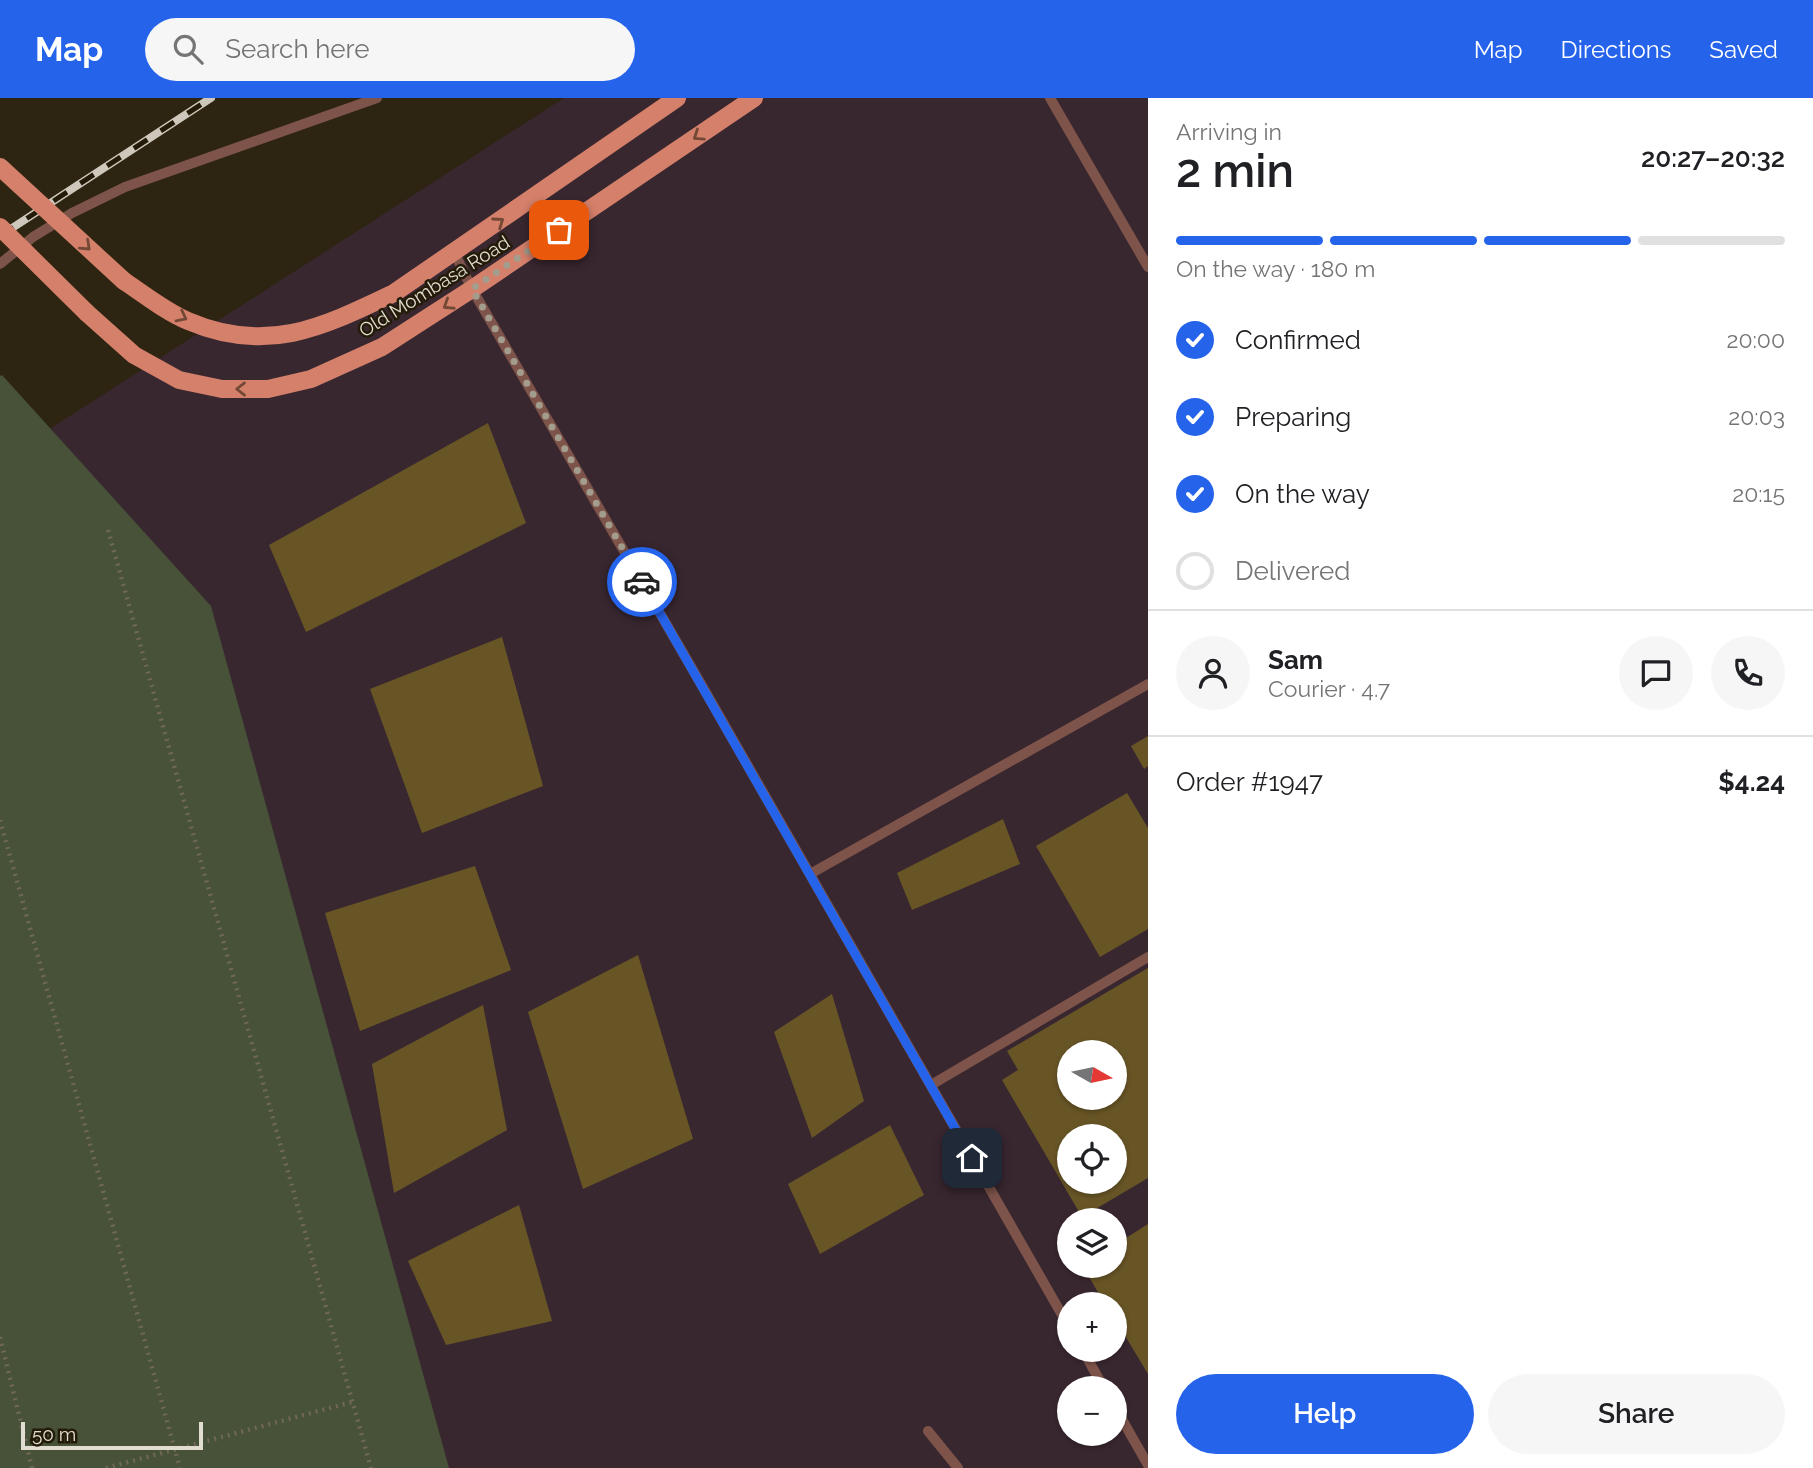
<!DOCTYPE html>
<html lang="en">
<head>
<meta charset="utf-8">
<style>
  body { margin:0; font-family:Raleway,sans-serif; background:#f6f6f6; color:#202124; height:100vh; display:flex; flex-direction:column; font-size:26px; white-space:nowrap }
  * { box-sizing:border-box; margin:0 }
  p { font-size:23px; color:#757577 }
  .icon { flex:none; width:38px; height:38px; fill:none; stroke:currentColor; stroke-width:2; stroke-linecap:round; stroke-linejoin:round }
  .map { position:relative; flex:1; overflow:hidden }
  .panel { display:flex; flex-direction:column; background:#fff; width:665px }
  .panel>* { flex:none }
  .needle { width:46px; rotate:99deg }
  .tools { position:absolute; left:1057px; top:942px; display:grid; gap:14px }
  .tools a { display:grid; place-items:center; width:70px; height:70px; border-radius:50%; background:#fff; box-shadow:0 2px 5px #0004; font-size:35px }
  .scale { position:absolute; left:21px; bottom:18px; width:182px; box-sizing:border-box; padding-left:7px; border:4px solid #e2ddd1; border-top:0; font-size:19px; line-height:24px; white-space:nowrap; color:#e2ddd1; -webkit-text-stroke:5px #231b08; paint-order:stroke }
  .pin { position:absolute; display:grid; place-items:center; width:60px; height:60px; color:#fff; margin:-30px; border-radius:14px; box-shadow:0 4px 10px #0006 }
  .courier { position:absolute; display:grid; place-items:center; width:70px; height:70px; margin:-35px; border:5px solid #2563eb; border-radius:50%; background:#fff; color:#222; box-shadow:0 2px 9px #0007 }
  .overview em { font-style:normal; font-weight:600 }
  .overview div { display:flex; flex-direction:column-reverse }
  .overview { display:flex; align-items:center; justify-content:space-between; height:119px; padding:0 28px }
  h1 { font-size:46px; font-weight:600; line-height:52px }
  .bar { display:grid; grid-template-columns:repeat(4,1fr); gap:10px 7px; align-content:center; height:84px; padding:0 28px }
  .bar i { height:9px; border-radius:5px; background:#e0e0e0 }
  .bar .active { background:#2563eb }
  .bar p { grid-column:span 4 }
  .line { display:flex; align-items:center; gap:18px; padding:0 28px; border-top:2px solid #e0e0e0 }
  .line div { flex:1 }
  .round { display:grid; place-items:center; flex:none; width:74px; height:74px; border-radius:37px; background:#f6f6f6 }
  ol { padding:0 28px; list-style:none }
  li { display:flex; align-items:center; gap:21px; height:77px }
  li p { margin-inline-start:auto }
  li .icon { padding:7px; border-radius:50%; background:#2563eb; color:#fff; stroke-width:4 }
  li:last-child { color:#757577 }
  li i { width:38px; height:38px; border:4px solid #e0e0e0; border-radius:50% }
  .primary-button { display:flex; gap:14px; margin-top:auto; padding:14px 28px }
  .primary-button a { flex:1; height:80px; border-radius:42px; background:#2563eb; color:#fff; font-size:28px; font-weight:600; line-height:80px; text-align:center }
  .primary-button a+a { background:#f6f6f6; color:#202124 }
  header { display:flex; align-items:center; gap:42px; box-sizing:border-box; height:98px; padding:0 35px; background:#2563eb; color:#fff }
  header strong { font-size:33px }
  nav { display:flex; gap:38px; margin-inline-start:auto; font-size:24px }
  .search { width:490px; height:63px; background:#f6f6f6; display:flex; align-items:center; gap:18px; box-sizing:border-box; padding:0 24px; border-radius:38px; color:#757577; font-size:26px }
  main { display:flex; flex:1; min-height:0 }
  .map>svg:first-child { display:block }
</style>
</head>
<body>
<header>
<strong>Map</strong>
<div class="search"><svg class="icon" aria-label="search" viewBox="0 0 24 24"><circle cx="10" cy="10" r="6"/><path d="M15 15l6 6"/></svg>Search here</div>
<nav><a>Map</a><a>Directions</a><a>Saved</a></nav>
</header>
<main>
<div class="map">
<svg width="1148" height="1370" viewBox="0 0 1148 1370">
  <rect width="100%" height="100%" fill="#2d2511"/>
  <path fill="#392730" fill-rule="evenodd" d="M 564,0 L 1148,0 L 1148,1370 L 0,1370 L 0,363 ZM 1069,954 L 1115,954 L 1115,999 L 1069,999 ZM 1069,1038 L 1115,1038 L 1115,1083 L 1069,1083 ZM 1069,1122 L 1115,1122 L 1115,1167 L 1069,1167 ZM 1069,1206 L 1115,1206 L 1115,1251 L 1069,1251 ZM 1069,1290 L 1115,1290 L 1115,1335 L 1069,1335 Z"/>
  <polygon fill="#475239" points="2,277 211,508 449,1370 0,1370 0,278"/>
  <g fill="#685526" fill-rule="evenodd">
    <polygon points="488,325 526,425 306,534 269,447"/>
    <polygon points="502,539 543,688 422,735 370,591"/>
    <polygon points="1148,638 1148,668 1144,671 1131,648"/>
    <polygon points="1127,695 1148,730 1148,831 1100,859 1036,748"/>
    <polygon points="1003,721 1020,766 912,812 897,775"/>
    <polygon points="475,768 511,872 360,933 325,815"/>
    <polygon points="638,857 693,1041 583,1091 528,914"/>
    <path d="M 1148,870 L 1148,1080 L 1082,1119 L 1002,982 L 1018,972 L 1007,953 ZM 1069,954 L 1115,954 L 1115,999 L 1069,999 ZM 1069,1038 L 1115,1038 L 1115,1083 L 1069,1083 Z"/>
    <polygon points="832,896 864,1003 812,1040 774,934"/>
    <polygon points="483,907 507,1032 394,1095 372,966"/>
    <polygon points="890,1027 924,1097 820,1156 788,1086"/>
    <polygon points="519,1107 552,1223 446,1247 408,1163"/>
    <polygon points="1148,1126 1148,1276 1115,1221 1115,1206 1105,1206 1082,1167 1115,1167 1115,1147"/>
  </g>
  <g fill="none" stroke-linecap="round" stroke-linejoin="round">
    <g stroke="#6f6857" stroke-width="4.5" stroke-dasharray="2 5" stroke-linecap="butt">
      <polyline points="108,432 371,1370"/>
      <polyline points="0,722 180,1370"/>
      <polyline points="0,1239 32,1370"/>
      <polyline points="106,1370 352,1304"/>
    </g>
    <g stroke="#7e544a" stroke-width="10">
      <polyline points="1050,0 1148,169"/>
      <polyline points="454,154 472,191 701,586 1069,1229"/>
      <polyline points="0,166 33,139 72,115 125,89 377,0"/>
      <polyline points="810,776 1148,586"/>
      <polyline points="931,987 1148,859"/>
      <polyline points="1082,1251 1104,1290"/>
      <polyline points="1115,1309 1148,1367"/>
      <polyline points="928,1333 958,1370"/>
    </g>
    <g stroke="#d5806b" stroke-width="18">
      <path d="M 124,183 C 145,197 166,214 188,223 C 267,257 323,229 394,195 L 677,0"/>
      <polyline points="87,215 134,257 179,282 222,291 268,291 311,281 382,249 472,191 754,0"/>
    </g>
    <g stroke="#cec8bc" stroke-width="8">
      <polyline id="rail" points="0,138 211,0"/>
    </g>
    <use href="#rail" stroke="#231b08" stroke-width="5" stroke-dasharray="16" stroke-linecap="butt"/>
    <g stroke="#d5806b" stroke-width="18">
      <polyline points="0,69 124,183"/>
      <polyline points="0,129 87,215"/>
    </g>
  </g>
  <defs><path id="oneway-chevron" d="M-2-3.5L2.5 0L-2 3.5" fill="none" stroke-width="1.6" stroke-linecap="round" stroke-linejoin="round" transform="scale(1.75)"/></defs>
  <g stroke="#734835">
    <use href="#oneway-chevron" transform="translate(698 38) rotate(146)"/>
    <use href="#oneway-chevron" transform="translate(499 124) rotate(-35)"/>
    <use href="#oneway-chevron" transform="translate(86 148) rotate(43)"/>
    <use href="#oneway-chevron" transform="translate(448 207) rotate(147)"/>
    <use href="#oneway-chevron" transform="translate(182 219) rotate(27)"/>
    <use href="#oneway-chevron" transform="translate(241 291) rotate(180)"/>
  </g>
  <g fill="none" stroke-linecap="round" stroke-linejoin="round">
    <polyline stroke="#a39d8e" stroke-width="7" stroke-dasharray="0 12.6" points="559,132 472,191 642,484"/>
    <polyline stroke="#2563eb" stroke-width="9" points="642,484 972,1060"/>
  </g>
  <g text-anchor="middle" stroke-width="5" stroke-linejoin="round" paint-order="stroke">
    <g font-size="19" fill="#e2ddd1" stroke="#231b08">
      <text transform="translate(434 188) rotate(-32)" y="7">Old Mombasa Road</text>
    </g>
  </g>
</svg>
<div class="tools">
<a><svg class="needle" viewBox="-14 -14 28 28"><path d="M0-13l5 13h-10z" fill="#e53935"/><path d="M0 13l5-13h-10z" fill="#757577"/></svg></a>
<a><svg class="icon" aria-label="locate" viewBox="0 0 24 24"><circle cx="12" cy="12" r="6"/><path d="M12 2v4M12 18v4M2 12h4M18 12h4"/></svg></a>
<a><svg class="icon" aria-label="layers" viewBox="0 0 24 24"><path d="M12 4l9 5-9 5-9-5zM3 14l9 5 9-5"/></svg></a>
<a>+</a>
<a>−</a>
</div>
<div class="scale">50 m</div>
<div class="pin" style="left:559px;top:132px;background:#ea580c"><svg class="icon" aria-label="bag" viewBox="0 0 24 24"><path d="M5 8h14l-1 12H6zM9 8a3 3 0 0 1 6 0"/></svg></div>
<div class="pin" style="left:972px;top:1060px;background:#1f2937"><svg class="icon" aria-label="home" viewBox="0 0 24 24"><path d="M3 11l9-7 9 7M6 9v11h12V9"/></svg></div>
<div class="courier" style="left:642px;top:484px"><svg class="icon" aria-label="car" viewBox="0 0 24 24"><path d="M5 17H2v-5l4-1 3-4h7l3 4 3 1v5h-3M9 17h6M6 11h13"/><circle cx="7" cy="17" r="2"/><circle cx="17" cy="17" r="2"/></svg></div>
</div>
<section class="panel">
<div class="overview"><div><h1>2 min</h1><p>Arriving in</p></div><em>20:27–20:32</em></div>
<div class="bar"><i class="active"></i><i class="active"></i><i class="active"></i><i></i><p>On the way · 180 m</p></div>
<ol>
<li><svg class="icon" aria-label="check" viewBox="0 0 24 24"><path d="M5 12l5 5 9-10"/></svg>Confirmed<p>20:00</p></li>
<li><svg class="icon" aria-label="check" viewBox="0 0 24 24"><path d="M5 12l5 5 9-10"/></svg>Preparing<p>20:03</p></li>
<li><svg class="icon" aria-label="check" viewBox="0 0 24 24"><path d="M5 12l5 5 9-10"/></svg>On the way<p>20:15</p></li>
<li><i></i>Delivered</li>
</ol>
<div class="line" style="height:126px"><a class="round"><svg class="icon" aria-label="person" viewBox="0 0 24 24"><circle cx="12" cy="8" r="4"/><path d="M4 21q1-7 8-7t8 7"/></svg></a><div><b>Sam</b><p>Courier · 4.7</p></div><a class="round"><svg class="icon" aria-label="chat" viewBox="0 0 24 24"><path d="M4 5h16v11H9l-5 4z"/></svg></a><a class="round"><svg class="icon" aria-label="phone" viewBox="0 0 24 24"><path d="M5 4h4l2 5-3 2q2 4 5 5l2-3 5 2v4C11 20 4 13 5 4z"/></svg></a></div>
<div class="line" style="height:91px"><div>Order #1947</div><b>$4.24</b></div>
<div class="primary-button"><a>Help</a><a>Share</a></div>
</section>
</main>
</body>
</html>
